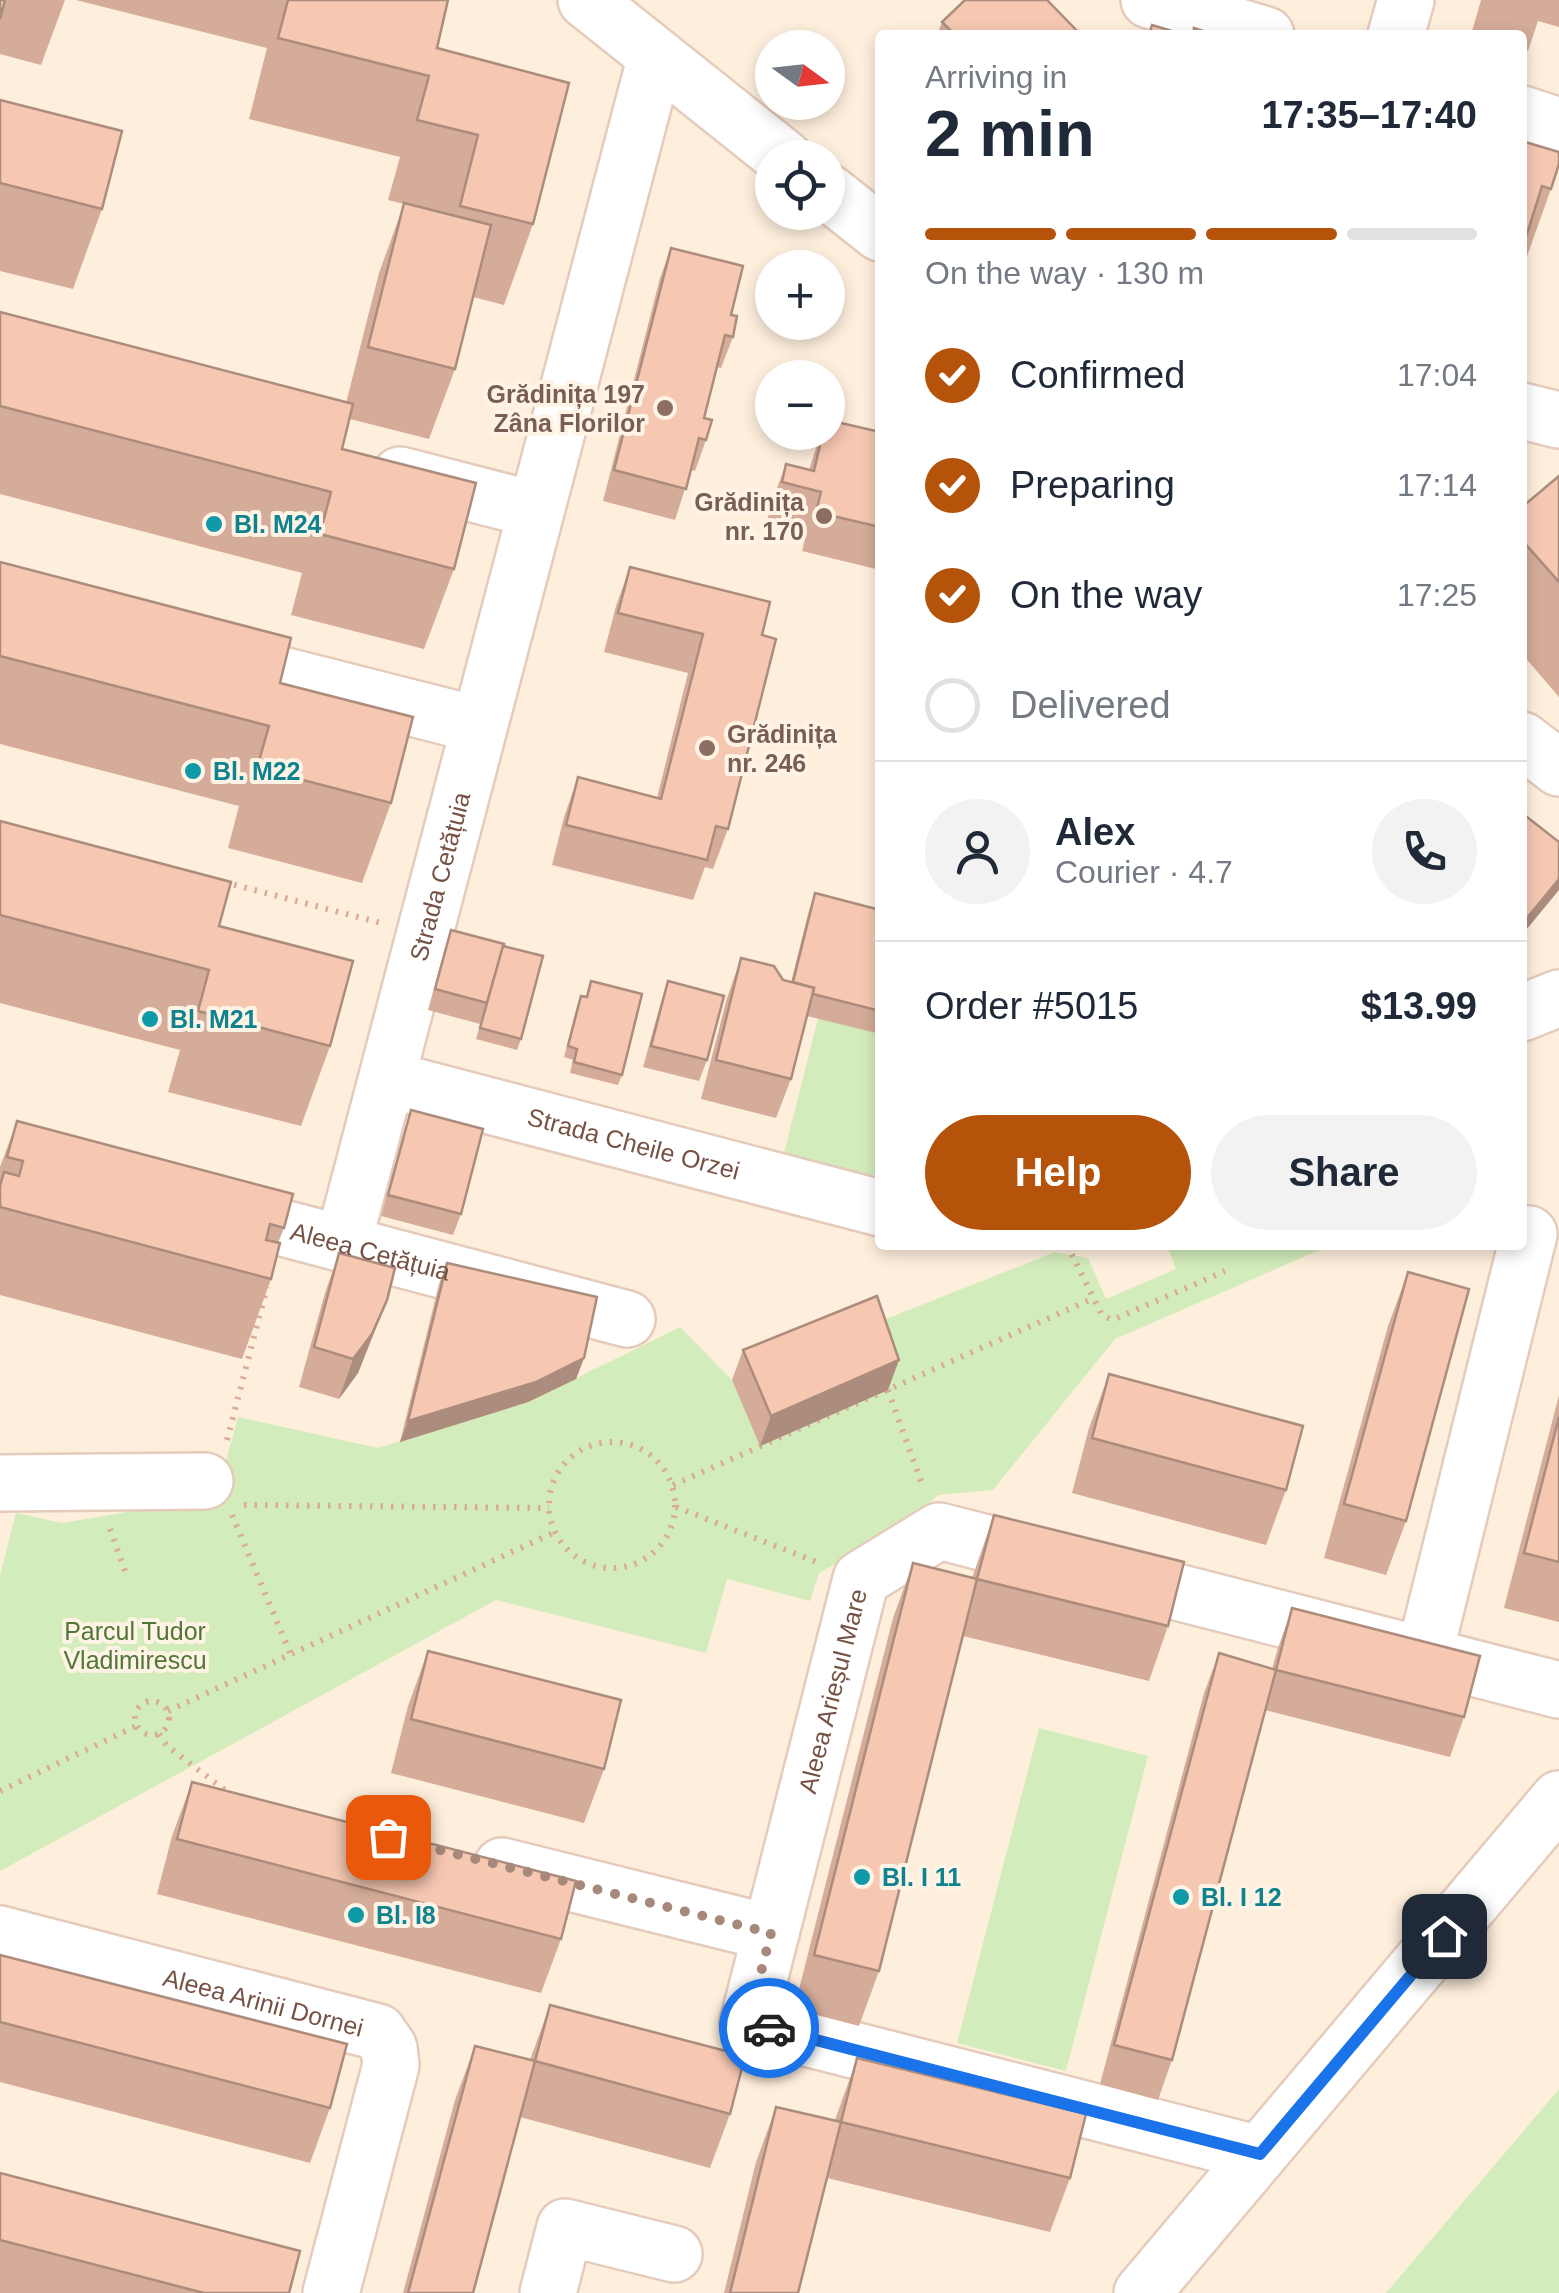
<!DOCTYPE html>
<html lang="en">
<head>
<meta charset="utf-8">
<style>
  body { margin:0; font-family:Helvetica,sans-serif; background:#f2f2f3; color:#1f2937; height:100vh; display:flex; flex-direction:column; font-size:38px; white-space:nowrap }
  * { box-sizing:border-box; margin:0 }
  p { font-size:32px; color:#747a83 }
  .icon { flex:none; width:55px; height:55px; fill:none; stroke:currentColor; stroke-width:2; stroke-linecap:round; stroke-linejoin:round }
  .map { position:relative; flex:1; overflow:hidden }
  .side { position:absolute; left:875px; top:30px; width:652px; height:1220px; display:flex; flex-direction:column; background:#fff; border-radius:10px; box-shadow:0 5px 15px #0003 }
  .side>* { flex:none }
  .needle { width:65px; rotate:105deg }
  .tools { position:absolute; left:755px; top:30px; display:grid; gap:20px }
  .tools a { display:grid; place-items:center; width:90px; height:90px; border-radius:50%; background:#fff; box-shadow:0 5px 15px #0003; font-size:50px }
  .pin { position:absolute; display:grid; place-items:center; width:85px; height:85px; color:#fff; margin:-42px; border-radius:20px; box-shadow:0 5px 15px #0006 }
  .courier { position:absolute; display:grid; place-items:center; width:100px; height:100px; margin:-50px; border:8px solid #1a73e8; border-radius:50%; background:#fff; color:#222; box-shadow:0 2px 12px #0007 }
  .headline em { font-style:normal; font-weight:800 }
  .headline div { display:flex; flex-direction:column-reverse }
  .headline { display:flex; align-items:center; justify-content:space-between; height:170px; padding:0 50px }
  h1 { font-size:65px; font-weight:800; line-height:75px }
  .bar { display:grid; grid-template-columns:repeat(4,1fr); gap:15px 10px; align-content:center; height:120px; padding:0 50px }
  .bar i { height:12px; border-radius:8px; background:#e0e1e3 }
  .bar .on { background:#b45309 }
  .bar p { grid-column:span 4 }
  .line { display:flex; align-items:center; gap:25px; padding:0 50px; border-top:2px solid #e0e1e3 }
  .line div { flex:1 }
  .round { display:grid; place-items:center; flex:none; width:105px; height:105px; border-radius:52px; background:#f2f2f3 }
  ol { padding:0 50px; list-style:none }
  li { display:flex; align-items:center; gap:30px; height:110px }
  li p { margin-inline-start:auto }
  li .icon { padding:10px; border-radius:50%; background:#b45309; color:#fff; stroke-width:4 }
  li:last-child { color:#747a83 }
  li i { width:55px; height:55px; border:5px solid #e0e1e3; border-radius:50% }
  .action { display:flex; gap:20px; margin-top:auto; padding:20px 50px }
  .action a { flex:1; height:115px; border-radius:60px; background:#b45309; color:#fff; font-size:40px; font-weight:800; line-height:115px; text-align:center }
  .action a+a { background:#f2f2f3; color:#1f2937 }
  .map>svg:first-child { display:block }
</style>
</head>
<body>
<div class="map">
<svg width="1559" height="2293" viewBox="0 0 1559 2293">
  <rect width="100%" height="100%" fill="#feefdd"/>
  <g fill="#d3ecbb">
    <polygon points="818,1018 880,1034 880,1180 783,1157"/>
    <polygon points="1167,1245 1331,1245 1115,1339 993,1490 938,1495 910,1522 819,1573 810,1601 727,1579 706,1653 496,1600 0,1871 0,1575 16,1513 62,1523 216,1497 238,1417 378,1448 528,1402 680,1327 732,1380 1055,1252 1088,1258 1106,1299 1176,1269"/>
    <polygon points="1039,1728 1148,1756 1066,2071 957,2043"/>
    <polygon points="1559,2089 1559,2293 1386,2293"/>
  </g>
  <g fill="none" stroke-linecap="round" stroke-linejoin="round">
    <g stroke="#e5cbbc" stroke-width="60">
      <g id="minor">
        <polyline points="586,0 784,158"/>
        <polyline points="1149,0 1266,35"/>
        <polyline points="1396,35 1406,0"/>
        <polyline points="1522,114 1559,126"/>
        <polyline points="828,192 880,233"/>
        <polyline points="1522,411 1559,420"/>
        <polyline points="400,475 536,510"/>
        <polyline points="211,657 479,725"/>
        <polyline points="1522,740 1559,768"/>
        <polyline points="1522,1013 1559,998"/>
        <path id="s1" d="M 387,1079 L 880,1208"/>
        <path id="s2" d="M 211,1209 L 627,1319"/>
        <path id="s3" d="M 343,1244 L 656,56"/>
        <polyline points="0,1483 205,1481"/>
        <polyline points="1424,1656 1529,1234"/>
        <polyline points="502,1866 771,1933"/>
        <path id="s4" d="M 0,1934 L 378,2032 L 389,2048 L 391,2065 L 331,2293"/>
        <path id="s5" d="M 1259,2154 L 748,2023 L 861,1579 L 939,1531 L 1559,1690"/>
        <polyline points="548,2293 565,2227 674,2254"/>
        <polyline points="1142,2293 1559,1799"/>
      </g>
    </g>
    <g stroke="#daab96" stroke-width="6" stroke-dasharray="2.5 8" stroke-linecap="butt">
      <polyline points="224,882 381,923"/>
      <polyline points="1067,1245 1102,1315 1110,1319 1117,1318 1225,1271"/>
      <polyline points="888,1390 923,1487"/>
      <polyline points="227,1440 267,1287"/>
      <circle cx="612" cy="1505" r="63"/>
      <polyline points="673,1485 1094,1298"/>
      <polyline points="244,1505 549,1508"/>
      <polyline points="676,1507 819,1563"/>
      <polyline points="232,1515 291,1655"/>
      <polyline points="110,1529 125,1571"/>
      <circle cx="152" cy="1718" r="17"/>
      <polyline points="168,1711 555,1532"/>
      <polyline points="159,1734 167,1746 230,1794"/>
      <polyline points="0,1791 136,1726"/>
    </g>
    <use href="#minor" stroke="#fff" stroke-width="55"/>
  </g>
  <g fill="#d4ac99">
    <polygon points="0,0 65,0 41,65 0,54"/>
    <polygon points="76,0 448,0 437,48 533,224 504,305 473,297 455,369 429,439 350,419 342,449 454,569 424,649 291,615 302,573 0,494 0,312 346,403 379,273 404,204 388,200 400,157 249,119 267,48"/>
    <polygon points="1481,0 1559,0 1559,27 1538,21 1528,51 1522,49 1522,35 1471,35"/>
    <polygon points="942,22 1081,35 937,35"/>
    <polygon points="0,100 102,209 73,289 0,271"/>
    <polygon points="1522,141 1551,189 1526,259 1522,258"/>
    <polygon points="671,248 731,315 733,337 721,368 717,367 704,418 706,440 695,471 691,470 675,520 603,501 660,278"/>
    <polygon points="821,432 880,432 880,570 802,551 807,531 767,522 771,504 786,464 809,470"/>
    <polygon points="1559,476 1559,697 1522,654 1522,507"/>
    <polygon points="0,562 280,683 391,803 362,883 228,848 239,806 0,744"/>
    <polygon points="630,567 762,635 728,829 713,869 705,867 693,900 552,865 564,817 578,777 657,798 688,673 604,652 616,606"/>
    <polygon points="0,821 219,926 330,1046 301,1126 168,1092 180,1050 0,1003"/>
    <polygon points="815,893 880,910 880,1034 807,1016 791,1079 776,1118 701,1099 727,998 741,958 783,980 791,982 808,914"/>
    <polygon points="451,930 503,946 521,1039 517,1050 476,1039 482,1019 480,1024 428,1010 444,951"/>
    <polygon points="591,981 622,1075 618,1085 570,1073 573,1060 564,1057 577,1006 581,996 586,997"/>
    <polygon points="668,981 707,1060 699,1081 643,1067 661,1002"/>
    <polygon points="411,1110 461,1214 453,1235 381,1216 404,1131"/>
    <polygon points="17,1121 284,1228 278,1243 271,1279 242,1359 0,1295 0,1167"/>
    <polygon points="339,1253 387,1300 358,1373 339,1399 299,1387 325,1293"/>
    <polygon points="447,1263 584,1358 576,1379 528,1402 400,1442 439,1284"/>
    <polygon points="1408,1272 1406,1521 1386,1575 1324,1558 1388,1326"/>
    <polygon points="743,1350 888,1390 760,1446 732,1380"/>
    <polygon points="1109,1374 1286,1490 1266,1545 1072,1493 1089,1428"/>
    <polygon points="1559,1395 1559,1622 1504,1608"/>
    <polygon points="994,1515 1168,1626 1149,1681 963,1636 879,1971 859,2026 794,2009 893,1618 913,1563 972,1578"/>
    <polygon points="1292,1608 1464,1717 1450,1757 1265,1710 1172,2060 1158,2100 1100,2084 1204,1693 1219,1653 1272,1669 1278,1648"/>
    <polygon points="428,1651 604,1769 584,1823 391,1773 408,1706"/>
    <polygon points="192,1782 561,1939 541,1993 157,1894 172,1836"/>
    <polygon points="0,1955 330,2108 310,2163 0,2082"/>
    <polygon points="550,2005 730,2114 710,2168 520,2117 473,2293 403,2293 455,2100 475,2046 530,2060"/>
    <polygon points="857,2058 1070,2178 1050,2232 827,2178 798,2293 724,2293 756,2162 776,2107 835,2120"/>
    <polygon points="0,2173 289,2293 0,2293"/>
  </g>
  <g fill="#ac8c7d">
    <polygon points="1559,879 1559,890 1522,935 1523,923"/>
    <polygon points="387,1300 358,1373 339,1399 353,1359"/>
    <polygon points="584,1358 576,1379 528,1402 400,1442 408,1421"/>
    <polygon points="899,1360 888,1390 760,1446 771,1416"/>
  </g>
  <g fill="#f6c8b2" stroke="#ac8c7d" stroke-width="2.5">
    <polygon points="0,0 5,0 0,19"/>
    <polygon points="288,0 448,0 437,48 569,83 533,224 460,206 478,135 417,120 429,76 278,38"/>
    <polygon points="965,0 1047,0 1081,35 955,35 942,22"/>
    <polygon points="1152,25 1185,35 1149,35"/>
    <polygon points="1194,28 1215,35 1193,35"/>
    <polygon points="0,100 122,131 102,209 0,183"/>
    <polygon points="1522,141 1559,152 1559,164 1551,189 1542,186 1527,234 1522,233"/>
    <polygon points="404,203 491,225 455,369 368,347"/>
    <polygon points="671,248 743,266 731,315 737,316 733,337 725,335 704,418 712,420 706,440 699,438 686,489 614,470"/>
    <polygon points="0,312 353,404 342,449 476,483 454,569 320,534 331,492 0,406"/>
    <polygon points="828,420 880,432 880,527 816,512 821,492 782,482 786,464 814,471 823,432 828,432"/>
    <polygon points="1559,476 1559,582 1522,540 1522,507"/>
    <polygon points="0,562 291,638 280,683 413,717 391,803 257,768 269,726 0,656"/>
    <polygon points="630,567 770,602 762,635 776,639 728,829 716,826 707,860 566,825 578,777 661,799 703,634 618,613"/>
    <polygon points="1522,813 1559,842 1559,879 1523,923"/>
    <polygon points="0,821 231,882 219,926 353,961 330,1046 198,1011 209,970 0,915"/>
    <polygon points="815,893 880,910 880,1011 813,994 814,988 793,982"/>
    <polygon points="451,930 504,944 487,1003 435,989"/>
    <polygon points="503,946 543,956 521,1039 480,1028"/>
    <polygon points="741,958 774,966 783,980 814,988 791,1079 716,1060"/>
    <polygon points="591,981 642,994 622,1075 574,1062 577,1049 568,1046 581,996 587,997"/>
    <polygon points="668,981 724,996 707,1060 651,1046"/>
    <polygon points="411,1110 483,1129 461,1214 388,1195"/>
    <polygon points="17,1121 293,1194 284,1228 270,1224 266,1240 280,1243 271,1279 0,1207 0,1186 4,1172 19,1176 23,1161 7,1157"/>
    <polygon points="339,1253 395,1268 387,1300 372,1334 353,1359 314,1347"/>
    <polygon points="447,1263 597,1297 584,1358 536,1382 408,1421"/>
    <polygon points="1408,1272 1469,1289 1406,1521 1344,1504"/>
    <polygon points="877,1296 899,1360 771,1416 743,1350"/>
    <polygon points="1109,1374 1303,1426 1286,1490 1092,1438"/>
    <polygon points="1559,1417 1559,1562 1524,1553"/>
    <polygon points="994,1515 1184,1562 1168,1626 977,1579"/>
    <polygon points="913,1563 977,1579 879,1971 814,1955"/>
    <polygon points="1292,1608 1480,1656 1464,1717 1276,1670"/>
    <polygon points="428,1651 621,1700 604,1769 411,1719"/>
    <polygon points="1219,1653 1276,1670 1172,2060 1114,2045"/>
    <polygon points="192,1782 576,1881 561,1939 177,1839"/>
    <polygon points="0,1955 347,2044 330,2108 0,2022"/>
    <polygon points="550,2005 745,2056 730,2114 535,2061"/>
    <polygon points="475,2046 535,2061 473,2293 408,2293"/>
    <polygon points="857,2058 1086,2114 1070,2178 841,2122"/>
    <polygon points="776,2107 841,2122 798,2293 730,2293"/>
    <polygon points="0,2173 300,2251 289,2293 204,2293 0,2240"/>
  </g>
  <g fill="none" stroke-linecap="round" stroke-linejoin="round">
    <polyline stroke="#a6897a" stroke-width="10" stroke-dasharray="0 18" points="388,1837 771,1933 748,2023 769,2028"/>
    <polyline stroke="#1a73e8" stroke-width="12" points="769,2028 1260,2154 1444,1936"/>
  </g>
  <g fill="#8d6e63" stroke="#fff3e5" stroke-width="4">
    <circle cx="665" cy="408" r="10"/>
    <circle cx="824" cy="516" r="10"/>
    <circle cx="707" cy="748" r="10"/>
  </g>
  <g fill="#0f9aa8" stroke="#fff3e5" stroke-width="4">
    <circle cx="214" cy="524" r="10"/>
    <circle cx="193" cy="771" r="10"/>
    <circle cx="150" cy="1019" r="10"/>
    <circle cx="862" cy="1877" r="10"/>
    <circle cx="1181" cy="1897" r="10"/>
    <circle cx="356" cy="1915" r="10"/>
  </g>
  <g text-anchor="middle" stroke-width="8" stroke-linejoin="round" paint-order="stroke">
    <g font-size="25" font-weight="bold" fill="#785e54" stroke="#fff3e5" text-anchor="end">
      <text x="645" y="403">Grădinița 197<tspan x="645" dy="29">Zâna Florilor</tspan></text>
      <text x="804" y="511">Grădinița<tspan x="804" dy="29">nr. 170</tspan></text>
      <text x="727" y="743" text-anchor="start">Grădinița<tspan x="727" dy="29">nr. 246</tspan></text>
    </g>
    <g font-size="25" font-weight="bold" fill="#0d838f" stroke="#fff3e5" text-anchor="start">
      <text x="234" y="533">Bl. M24</text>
      <text x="213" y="780">Bl. M22</text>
      <text x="170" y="1028">Bl. M21</text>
      <text x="882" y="1886">Bl. I 11</text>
      <text x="1201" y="1906">Bl. I 12</text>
      <text x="376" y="1924">Bl. I8</text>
    </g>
    <g font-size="25" fill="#765244" stroke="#fff3e5">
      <text dy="9" stroke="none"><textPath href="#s3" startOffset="380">Strada Cetățuia</textPath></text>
      <text dy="9" stroke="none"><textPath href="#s1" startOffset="255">Strada Cheile Orzei</textPath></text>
      <text dy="9" stroke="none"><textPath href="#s2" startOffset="165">Aleea Cetățuia</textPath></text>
      <text dy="9" stroke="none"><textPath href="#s5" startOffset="870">Aleea Arieșul Mare</textPath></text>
      <text dy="9" stroke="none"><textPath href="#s4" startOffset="272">Aleea Arinii Dornei</textPath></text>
    </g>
    <g font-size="25" fill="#507738" stroke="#fff3e5">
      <text x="135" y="1640">Parcul Tudor<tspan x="135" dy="29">Vladimirescu</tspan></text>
    </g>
  </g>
</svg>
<div class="tools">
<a><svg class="needle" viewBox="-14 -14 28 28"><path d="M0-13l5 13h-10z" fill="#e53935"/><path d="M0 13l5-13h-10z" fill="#747a83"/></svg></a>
<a><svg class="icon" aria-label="locate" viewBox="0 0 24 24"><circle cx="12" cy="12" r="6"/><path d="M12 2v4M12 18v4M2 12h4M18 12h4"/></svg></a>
<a>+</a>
<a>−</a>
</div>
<div class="pin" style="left:388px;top:1837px;background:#ea580c"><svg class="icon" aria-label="bag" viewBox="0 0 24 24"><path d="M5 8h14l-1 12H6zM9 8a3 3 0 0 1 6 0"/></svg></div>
<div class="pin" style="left:1444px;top:1936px;background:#1f2937"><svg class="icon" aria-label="home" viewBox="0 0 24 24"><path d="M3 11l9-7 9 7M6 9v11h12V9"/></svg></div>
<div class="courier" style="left:769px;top:2028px"><svg class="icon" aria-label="car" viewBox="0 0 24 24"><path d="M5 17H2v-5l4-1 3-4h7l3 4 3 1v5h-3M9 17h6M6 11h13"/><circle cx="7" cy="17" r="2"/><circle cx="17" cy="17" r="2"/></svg></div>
<section class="side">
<div class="headline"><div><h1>2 min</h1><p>Arriving in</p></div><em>17:35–17:40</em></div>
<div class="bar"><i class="on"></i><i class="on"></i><i class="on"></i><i></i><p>On the way · 130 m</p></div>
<ol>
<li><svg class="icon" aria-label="check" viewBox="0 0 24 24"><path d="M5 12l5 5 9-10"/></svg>Confirmed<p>17:04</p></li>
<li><svg class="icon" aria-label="check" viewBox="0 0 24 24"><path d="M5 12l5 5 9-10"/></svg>Preparing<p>17:14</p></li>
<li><svg class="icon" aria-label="check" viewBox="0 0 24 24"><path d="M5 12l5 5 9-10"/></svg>On the way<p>17:25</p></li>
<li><i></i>Delivered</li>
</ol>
<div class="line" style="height:180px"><a class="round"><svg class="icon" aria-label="person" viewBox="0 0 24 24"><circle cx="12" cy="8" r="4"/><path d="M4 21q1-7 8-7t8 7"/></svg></a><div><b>Alex</b><p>Courier · 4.7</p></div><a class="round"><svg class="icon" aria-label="phone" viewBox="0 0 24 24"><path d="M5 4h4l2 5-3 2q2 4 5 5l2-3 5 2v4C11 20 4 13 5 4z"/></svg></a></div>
<div class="line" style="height:130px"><div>Order #5015</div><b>$13.99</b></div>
<div class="action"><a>Help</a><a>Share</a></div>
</section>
</div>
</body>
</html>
